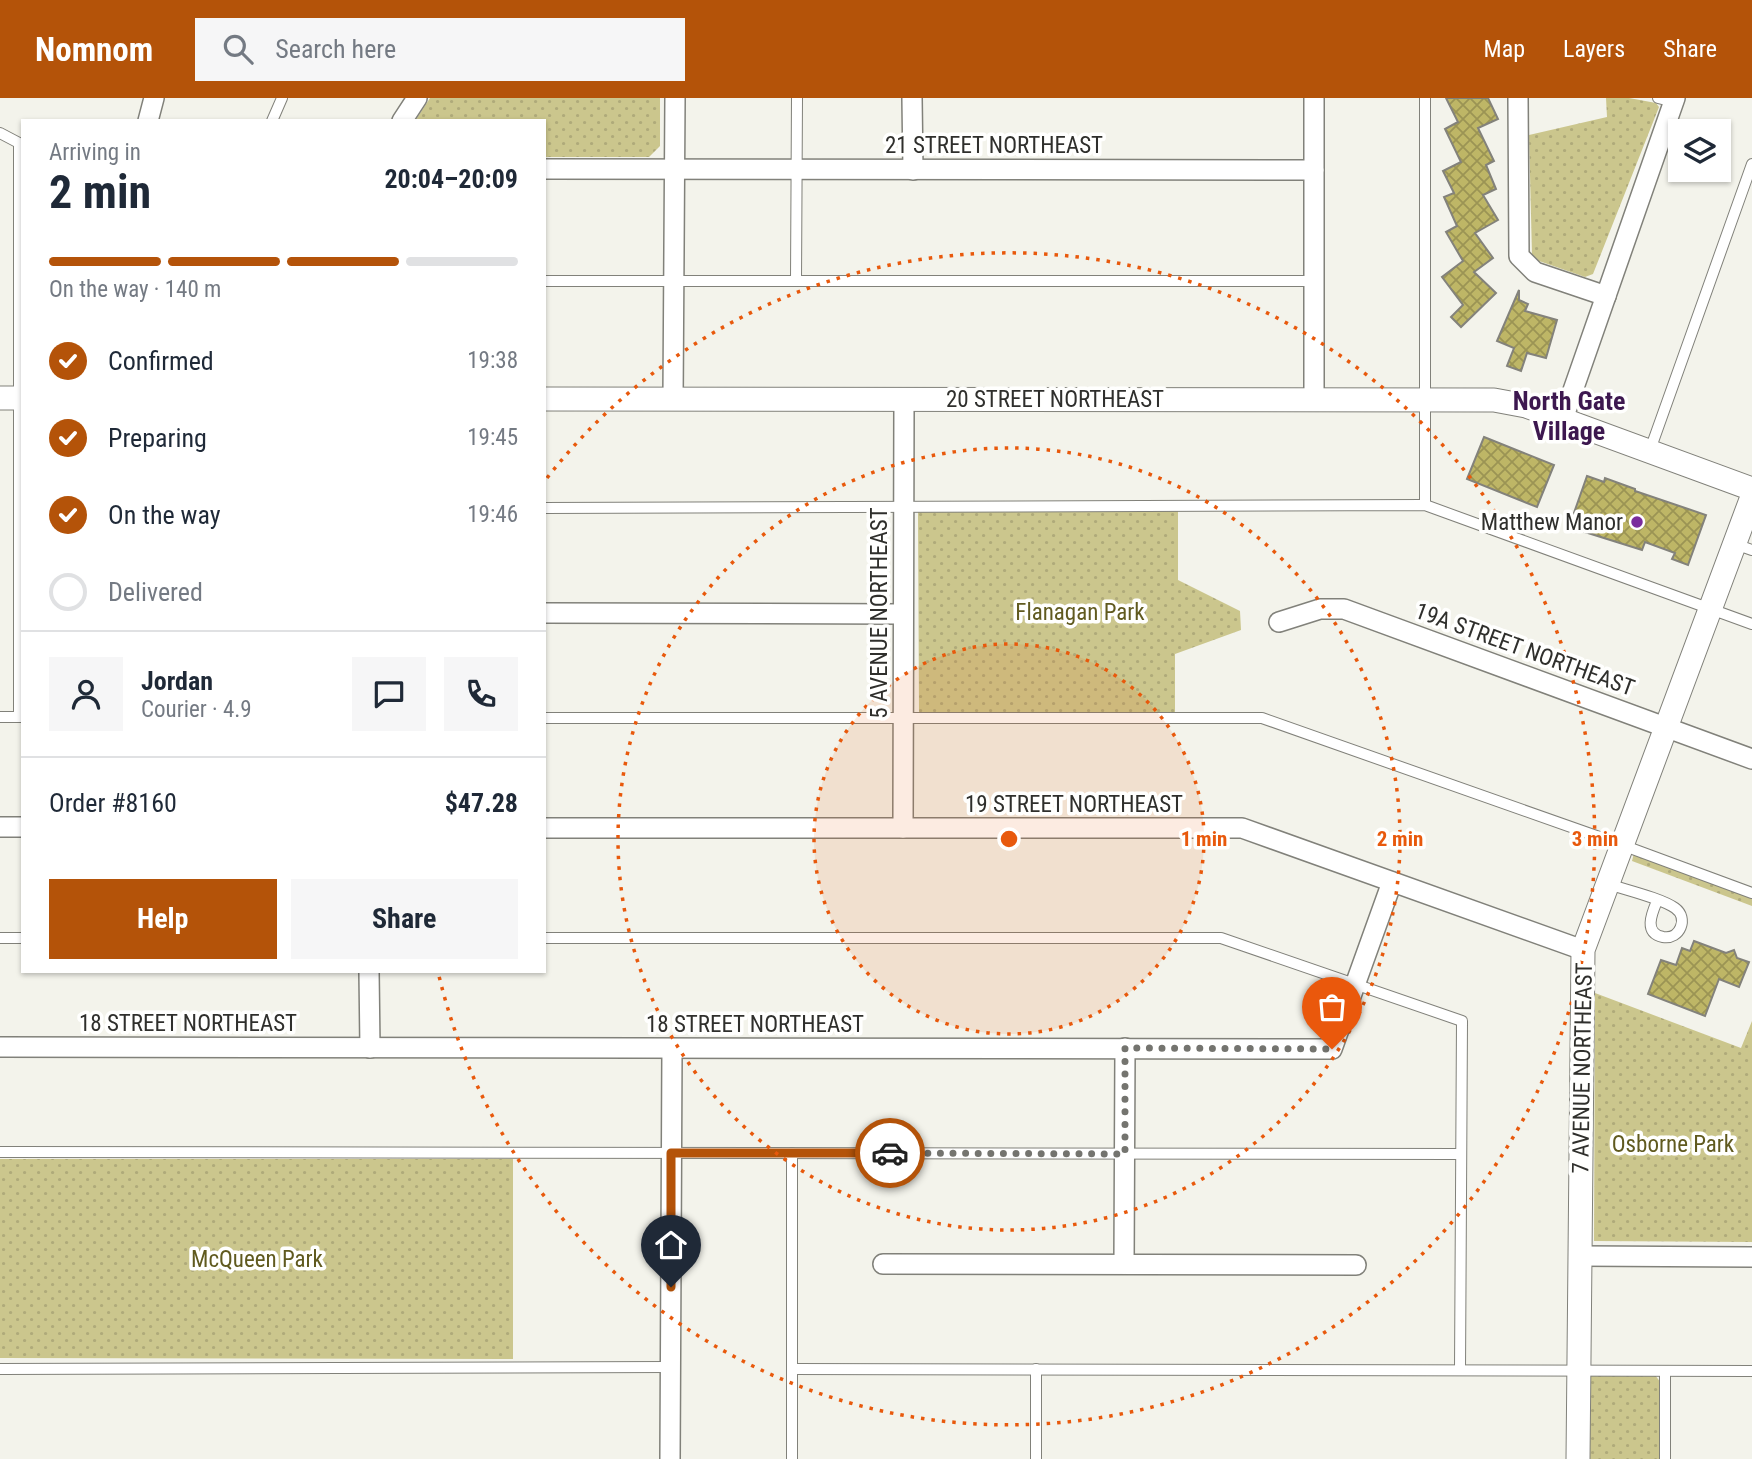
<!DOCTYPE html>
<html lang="en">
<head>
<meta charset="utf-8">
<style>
  body { margin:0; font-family:"Roboto Condensed",sans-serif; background:#f6f6f7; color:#1f2937; height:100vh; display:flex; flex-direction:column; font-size:26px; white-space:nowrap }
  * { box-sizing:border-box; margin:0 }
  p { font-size:23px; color:#747a83 }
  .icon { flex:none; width:38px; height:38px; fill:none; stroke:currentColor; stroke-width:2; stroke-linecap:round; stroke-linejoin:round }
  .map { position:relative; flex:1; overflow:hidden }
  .side { position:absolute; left:21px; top:21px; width:525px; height:854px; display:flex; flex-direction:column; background:#fff; border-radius:0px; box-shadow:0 2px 5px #0004 }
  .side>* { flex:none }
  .controls { position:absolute; left:1668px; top:21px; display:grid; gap:14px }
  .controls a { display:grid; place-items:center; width:63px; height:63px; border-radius:0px; background:#fff; box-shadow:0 2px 5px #0004; font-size:35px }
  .pin { position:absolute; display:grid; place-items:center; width:60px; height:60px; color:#fff; margin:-72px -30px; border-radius:50% 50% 50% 0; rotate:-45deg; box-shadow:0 0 7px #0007 }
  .pin .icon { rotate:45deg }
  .courier { position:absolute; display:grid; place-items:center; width:70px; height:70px; margin:-35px; border:5px solid #b45309; border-radius:50%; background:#fff; color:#222; box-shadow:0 2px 9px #0007 }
  .head em { font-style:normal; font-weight:700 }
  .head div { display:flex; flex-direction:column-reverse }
  .head { display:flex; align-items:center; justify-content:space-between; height:119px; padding:0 28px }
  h1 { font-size:46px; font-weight:700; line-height:52px }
  .bar { display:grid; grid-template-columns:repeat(4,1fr); gap:10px 7px; align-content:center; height:84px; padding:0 28px }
  .bar i { height:9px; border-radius:5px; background:#e0e1e3 }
  .bar .selected { background:#b45309 }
  .bar p { grid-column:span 4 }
  .line { display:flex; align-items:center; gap:18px; padding:0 28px; border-top:2px solid #e0e1e3 }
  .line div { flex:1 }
  .round { display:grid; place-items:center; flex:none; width:74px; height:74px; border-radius:0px; background:#f6f6f7 }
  ol { padding:0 28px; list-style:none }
  li { display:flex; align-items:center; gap:21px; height:77px }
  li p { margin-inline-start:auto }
  li .icon { padding:7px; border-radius:50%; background:#b45309; color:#fff; stroke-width:4 }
  li:last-child { color:#747a83 }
  li i { width:38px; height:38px; border:4px solid #e0e1e3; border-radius:50% }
  .action { display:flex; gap:14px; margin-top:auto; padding:14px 28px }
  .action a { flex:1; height:80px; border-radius:0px; background:#b45309; color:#fff; font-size:28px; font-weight:700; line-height:80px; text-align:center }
  .action a+a { background:#f6f6f7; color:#1f2937 }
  header { display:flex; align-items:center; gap:42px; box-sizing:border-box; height:98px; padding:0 35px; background:#b45309; color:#fff }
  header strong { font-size:33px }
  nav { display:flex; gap:38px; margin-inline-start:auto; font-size:24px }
  .search { width:490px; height:63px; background:#f6f6f7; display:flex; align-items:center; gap:18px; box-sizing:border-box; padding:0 24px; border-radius:0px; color:#747a83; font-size:26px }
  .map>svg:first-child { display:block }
</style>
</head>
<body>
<header>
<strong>Nomnom</strong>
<div class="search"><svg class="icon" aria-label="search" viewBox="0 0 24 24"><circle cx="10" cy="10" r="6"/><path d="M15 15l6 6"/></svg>Search here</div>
<nav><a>Map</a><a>Layers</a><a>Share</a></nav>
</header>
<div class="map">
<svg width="1752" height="1361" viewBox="0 0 1752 1361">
  <defs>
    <pattern id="park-dots" width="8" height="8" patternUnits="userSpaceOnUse" patternTransform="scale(1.75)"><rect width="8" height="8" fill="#cbc68d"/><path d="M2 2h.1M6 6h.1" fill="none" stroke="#afaa7a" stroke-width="1.8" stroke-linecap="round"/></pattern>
    <pattern id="building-cross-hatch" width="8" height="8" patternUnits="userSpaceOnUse" patternTransform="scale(1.75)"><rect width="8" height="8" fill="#beb666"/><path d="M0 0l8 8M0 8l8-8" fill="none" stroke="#9b9454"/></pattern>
  </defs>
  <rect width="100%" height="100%" fill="#f3f3eb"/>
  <g fill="url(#park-dots)">
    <polygon points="430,0 660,0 660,48 649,59 544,59 544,23 415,23"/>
    <polygon points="1606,0 1629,0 1656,5 1659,9 1593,176 1585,179 1539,163 1532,157 1529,37 1607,19"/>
    <polygon points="1178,413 1178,482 1240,513 1241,532 1175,556 1175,614 919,615 918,414"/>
    <polygon points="1634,755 1752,800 1752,808 1632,763"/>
    <polygon points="1595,895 1741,950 1752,923 1752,1144 1594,1143"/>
    <polygon points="0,1061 513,1061 513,1261 0,1260"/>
    <polygon points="1587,1277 1655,1277 1661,1285 1660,1361 1588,1361"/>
  </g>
  <g fill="url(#building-cross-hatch)" stroke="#83827b" stroke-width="2">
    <polygon points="1446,0 1488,0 1498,21 1478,30 1494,63 1486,67 1496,91 1483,97 1498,122 1475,135 1493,160 1474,174 1496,195 1461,229 1451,219 1463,207 1442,179 1463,163 1446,134 1457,128 1444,99 1454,95 1443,73 1461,64 1445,31 1458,24"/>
    <polygon points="1519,192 1519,202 1528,206 1525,213 1557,222 1546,260 1527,255 1521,273 1507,268 1514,250 1497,243"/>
    <polygon points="1484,339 1554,367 1537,409 1467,381"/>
    <polygon points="1587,378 1604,384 1605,380 1635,391 1635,393 1706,417 1688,467 1672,461 1675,455 1645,444 1642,452 1569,429"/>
    <polygon points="1694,843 1726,855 1734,852 1737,860 1749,864 1739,889 1719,881 1705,918 1648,896 1661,862 1676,867 1682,850 1690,853"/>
  </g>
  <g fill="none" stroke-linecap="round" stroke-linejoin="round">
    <g stroke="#81817a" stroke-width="12">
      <g id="service">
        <polyline points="1425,0 1425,407"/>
        <polyline points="1658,0 1674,4"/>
        <polyline points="272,23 282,0"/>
        <polyline points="0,35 19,45 19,619"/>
        <polyline points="544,183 1314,183"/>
        <polyline points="796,183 797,0"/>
        <polyline points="1650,352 1752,66"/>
        <polyline points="544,410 1425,407 1752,526"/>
        <polyline points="1735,446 1752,452"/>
        <polyline points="0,619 23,619"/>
        <polyline points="544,620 1262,620 1622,747 1752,795"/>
        <path d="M 1608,786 C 1626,792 1661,800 1675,810 C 1689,820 1680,842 1663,839 C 1643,835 1652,815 1657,803"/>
        <polyline points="0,840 23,840"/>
        <polyline points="544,840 1221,840 1462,923 1460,1272"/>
        <polyline points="0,1054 1461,1056"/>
        <polyline points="0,1271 670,1269"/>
        <polyline points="792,1271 1752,1273"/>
        <polyline points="792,1361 792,1055"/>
        <polyline points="1036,1361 1036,1271"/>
        <polyline points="1665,1361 1665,1273"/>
      </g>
    </g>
    <g stroke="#81817a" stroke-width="22">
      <g id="minor">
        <polyline points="912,0 913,72"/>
        <polyline points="1518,0 1519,158 1535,174 1606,198"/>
        <polyline points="148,23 154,0"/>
        <polyline points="402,23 417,0"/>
        <polyline points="544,71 1314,72"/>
        <polyline points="673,301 675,0"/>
        <polyline points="1314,302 1314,0"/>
        <polyline points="1563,321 1675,0"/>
        <polyline points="544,515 903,516"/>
        <polyline points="1279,524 1320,511 1344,511 1752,661"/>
        <polyline points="0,729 23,729"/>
        <polyline points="544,730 1242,730 1583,852"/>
        <polyline points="903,730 904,301"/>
        <polyline points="369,873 370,950"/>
        <polyline points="0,949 1332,951 1392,784"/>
        <polyline points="1580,1158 1752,1159"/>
        <polyline points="883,1166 1356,1167"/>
        <polyline points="1124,1166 1125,950"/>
        <polyline points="670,1361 672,950"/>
      </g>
    </g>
    <g stroke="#81817a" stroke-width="25">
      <g id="tertiary">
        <polyline points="0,300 23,300"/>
        <polyline points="544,301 1494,302 1526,308 1752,391"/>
        <polyline points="1578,1361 1583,852 1752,399"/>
      </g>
    </g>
    <use href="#service" stroke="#fff" stroke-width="10"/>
    <use href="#minor" stroke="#fff" stroke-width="19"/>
    <use href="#tertiary" stroke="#fff" stroke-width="23"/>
  </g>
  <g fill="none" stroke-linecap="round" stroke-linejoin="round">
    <polyline stroke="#74746f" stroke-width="7" stroke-dasharray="0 12.6" points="890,1055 1125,1056 1125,950 1332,951"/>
    <polyline stroke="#b45309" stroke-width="9" points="671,1189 671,1055 890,1055"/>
  </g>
  <circle cx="1009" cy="741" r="195" fill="#e8590c" fill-opacity=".12"/>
  <g fill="none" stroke="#e8590c" stroke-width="3.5" stroke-dasharray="3.5 7">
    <circle cx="1009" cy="741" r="195"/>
    <circle cx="1009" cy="741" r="391"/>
    <path d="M547 380A586 586 0 1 1 439 878"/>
  </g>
  <circle fill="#7a2c9d" stroke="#fffffe" stroke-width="2.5" cx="1637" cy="424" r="7"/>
  <g text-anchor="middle" stroke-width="7" stroke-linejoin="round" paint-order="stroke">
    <g font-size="23" fill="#2f2f2c" stroke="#fffffe">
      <text x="994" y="55">21 STREET NORTHEAST</text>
      <text x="1055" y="309">20 STREET NORTHEAST</text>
      <text transform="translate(879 515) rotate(-90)" y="8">5 AVENUE NORTHEAST</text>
      <text transform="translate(1525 551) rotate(20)" y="8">19A STREET NORTHEAST</text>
      <text x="1074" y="714">19 STREET NORTHEAST</text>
      <text x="188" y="933">18 STREET NORTHEAST</text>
      <text x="755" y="934">18 STREET NORTHEAST</text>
      <text transform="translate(1582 970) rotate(-89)" y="8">7 AVENUE NORTHEAST</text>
    </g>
    <g font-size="23" fill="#2f2f2c" stroke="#fffffe" text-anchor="end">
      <text x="1623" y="432">Matthew Manor</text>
    </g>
    <g font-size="23" fill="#605a1f" stroke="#fffffe">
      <text x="1080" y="522">Flanagan Park</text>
      <text x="1673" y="1054">Osborne Park</text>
      <text x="257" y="1169">McQueen Park</text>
    </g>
    <g font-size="26" font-weight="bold" fill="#3d184f" stroke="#fffffe">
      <text x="1569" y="312">North Gate<tspan x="1569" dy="30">Village</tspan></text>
    </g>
  </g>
  <circle cx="1009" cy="741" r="10" fill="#e8590c" stroke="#fffffe" stroke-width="3.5"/>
  <g font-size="21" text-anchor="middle" font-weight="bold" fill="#e8590c" stroke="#fffffe" stroke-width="7" stroke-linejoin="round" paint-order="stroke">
    <text x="1204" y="748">1 min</text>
    <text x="1400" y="748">2 min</text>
    <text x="1595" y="748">3 min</text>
  </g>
</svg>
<div class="controls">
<a><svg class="icon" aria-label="layers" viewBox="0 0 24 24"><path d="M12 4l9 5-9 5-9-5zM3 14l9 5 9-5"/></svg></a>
</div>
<div class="pin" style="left:1332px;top:951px;background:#ea580c"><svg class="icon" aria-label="bag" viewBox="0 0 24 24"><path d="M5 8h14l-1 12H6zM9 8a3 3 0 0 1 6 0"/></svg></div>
<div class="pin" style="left:671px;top:1189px;background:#1f2937"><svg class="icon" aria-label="home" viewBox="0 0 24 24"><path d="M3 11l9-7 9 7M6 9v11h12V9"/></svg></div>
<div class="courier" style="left:890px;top:1055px"><svg class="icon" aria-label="car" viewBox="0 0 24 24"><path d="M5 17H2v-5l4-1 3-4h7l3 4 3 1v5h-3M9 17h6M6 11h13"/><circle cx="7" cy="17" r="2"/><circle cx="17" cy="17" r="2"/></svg></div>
<section class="side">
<div class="head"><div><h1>2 min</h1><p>Arriving in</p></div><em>20:04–20:09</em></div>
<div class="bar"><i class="selected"></i><i class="selected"></i><i class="selected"></i><i></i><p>On the way · 140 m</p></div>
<ol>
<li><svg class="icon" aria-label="check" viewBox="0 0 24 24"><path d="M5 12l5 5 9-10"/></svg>Confirmed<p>19:38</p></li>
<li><svg class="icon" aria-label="check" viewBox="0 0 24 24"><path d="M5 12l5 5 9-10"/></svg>Preparing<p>19:45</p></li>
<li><svg class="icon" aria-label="check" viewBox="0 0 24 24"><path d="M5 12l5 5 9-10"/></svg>On the way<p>19:46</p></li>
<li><i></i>Delivered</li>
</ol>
<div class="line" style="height:126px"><a class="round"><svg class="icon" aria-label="person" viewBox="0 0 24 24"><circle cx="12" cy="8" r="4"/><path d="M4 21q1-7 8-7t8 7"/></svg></a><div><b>Jordan</b><p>Courier · 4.9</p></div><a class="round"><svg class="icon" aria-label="chat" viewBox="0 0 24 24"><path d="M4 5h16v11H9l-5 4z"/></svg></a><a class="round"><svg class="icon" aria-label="phone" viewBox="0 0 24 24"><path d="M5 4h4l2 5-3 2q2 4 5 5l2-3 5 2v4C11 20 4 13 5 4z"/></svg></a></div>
<div class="line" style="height:91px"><div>Order #8160</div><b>$47.28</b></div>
<div class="action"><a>Help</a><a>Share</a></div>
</section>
</div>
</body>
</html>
